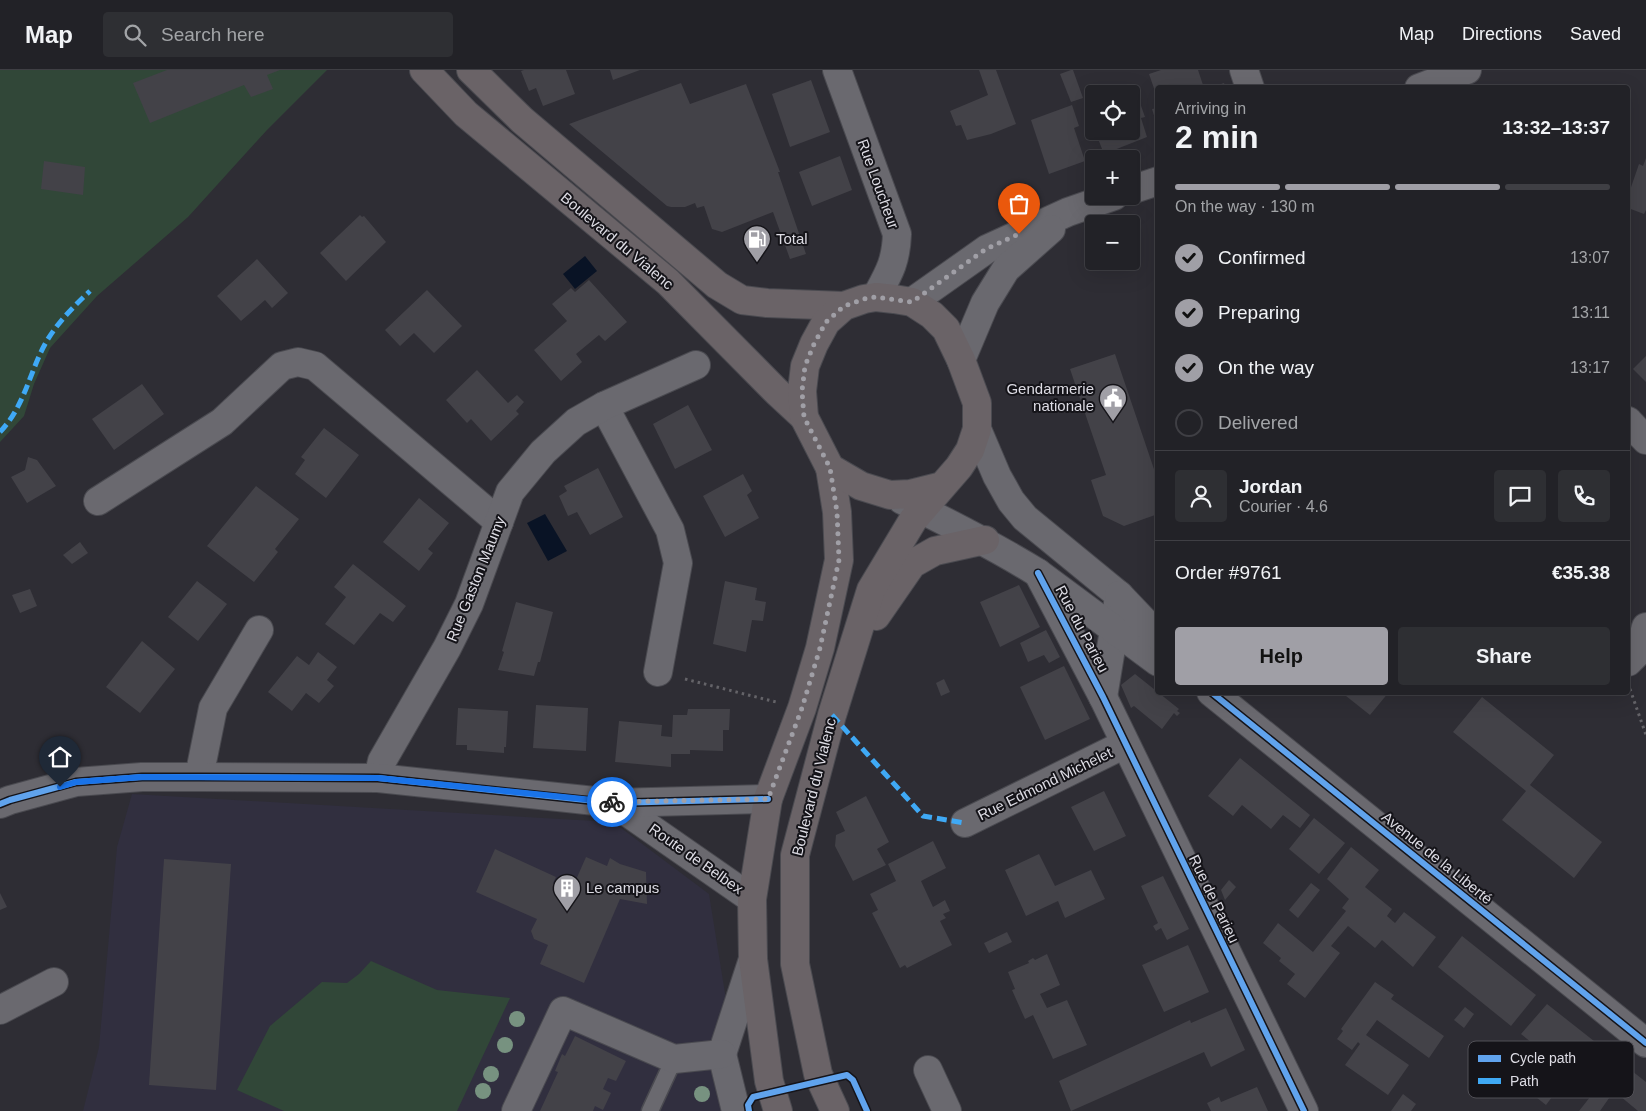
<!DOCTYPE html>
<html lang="en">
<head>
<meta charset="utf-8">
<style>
  body { margin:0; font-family:Arial,sans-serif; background:#2e2f33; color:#f1f3f6; height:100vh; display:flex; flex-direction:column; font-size:19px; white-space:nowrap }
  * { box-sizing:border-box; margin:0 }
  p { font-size:16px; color:#a2a4a7 }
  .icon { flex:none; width:28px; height:28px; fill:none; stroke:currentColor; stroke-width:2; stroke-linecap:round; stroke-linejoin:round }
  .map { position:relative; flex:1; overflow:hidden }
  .panel { position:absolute; left:1155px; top:15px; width:475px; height:610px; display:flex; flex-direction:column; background:#222227; border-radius:5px; box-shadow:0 5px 20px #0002,0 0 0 1px #3f3f44 }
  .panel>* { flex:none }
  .tools { position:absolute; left:1085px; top:15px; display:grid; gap:10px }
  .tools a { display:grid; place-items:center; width:55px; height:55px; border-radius:5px; background:#222227; box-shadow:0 5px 20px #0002,0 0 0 1px #3f3f44; font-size:25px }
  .pin { position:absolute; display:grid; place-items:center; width:42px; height:42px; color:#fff; margin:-51px -21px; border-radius:50% 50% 50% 0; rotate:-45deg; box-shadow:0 0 5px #0007 }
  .pin .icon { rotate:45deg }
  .courier { position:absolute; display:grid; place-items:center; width:50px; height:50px; margin:-25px; border:4px solid #1a73e8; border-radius:50%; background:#fff; color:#222; box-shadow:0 1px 6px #0007 }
  .headline em { font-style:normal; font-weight:700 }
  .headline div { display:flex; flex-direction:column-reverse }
  .headline { display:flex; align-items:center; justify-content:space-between; height:85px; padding:0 20px }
  h1 { font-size:32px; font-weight:700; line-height:38px }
  .bar { display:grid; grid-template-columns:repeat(4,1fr); gap:8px 5px; align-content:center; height:60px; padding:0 20px }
  .bar i { height:6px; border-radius:4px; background:#3f3f44 }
  .bar .on { background:#a09fa6 }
  .bar p { grid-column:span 4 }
  .line { display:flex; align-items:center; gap:12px; padding:0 20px; border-top:1px solid #3f3f44 }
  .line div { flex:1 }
  .round { display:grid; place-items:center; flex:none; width:52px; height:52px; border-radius:5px; background:#2e2f33 }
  ol { padding:0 20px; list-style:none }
  li { display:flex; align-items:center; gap:15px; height:55px }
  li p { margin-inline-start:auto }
  li .icon { padding:5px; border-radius:50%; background:#a09fa6; color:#111; stroke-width:4 }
  li:last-child { color:#a2a4a7 }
  li i { width:28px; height:28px; border:2px solid #3f3f44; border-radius:50% }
  .action { display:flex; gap:10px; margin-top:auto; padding:10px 20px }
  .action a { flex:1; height:58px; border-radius:5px; background:#a09fa6; color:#111; font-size:20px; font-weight:700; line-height:58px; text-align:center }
  .action a+a { background:#2e2f33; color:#f1f3f6 }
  header { display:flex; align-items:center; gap:30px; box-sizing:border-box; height:70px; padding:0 25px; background:#222227; border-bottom:1px solid #3f3f44 }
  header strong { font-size:24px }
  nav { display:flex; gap:28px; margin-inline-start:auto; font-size:18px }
  .search { width:350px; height:45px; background:#2e2f33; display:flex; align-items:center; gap:12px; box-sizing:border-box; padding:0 18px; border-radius:5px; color:#a2a4a7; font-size:19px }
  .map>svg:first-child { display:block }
</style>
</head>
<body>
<header>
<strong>Map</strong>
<div class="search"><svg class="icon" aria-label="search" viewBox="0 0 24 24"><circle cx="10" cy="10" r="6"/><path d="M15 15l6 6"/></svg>Search here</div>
<nav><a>Map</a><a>Directions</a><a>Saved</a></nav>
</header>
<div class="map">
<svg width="1646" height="1041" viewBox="0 0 1646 1041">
  <rect width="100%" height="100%" fill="#2e2d34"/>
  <polygon fill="#312f3f" points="132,724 613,752 709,824 744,1041 83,1041 99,977 117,777"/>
  <g fill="#314738">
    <polygon points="0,0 327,0 267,60 188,147 97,226 50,278 34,314 24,346 0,372"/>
    <polygon points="371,891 437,920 510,928 457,1041 284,1041 237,1020 270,956 322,912 347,913 359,904"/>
  </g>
  <g fill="#091325">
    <polygon points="585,186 597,201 575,219 563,204"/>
    <polygon points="545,444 567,481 548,491 527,453"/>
  </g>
  <g fill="#434248">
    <polygon points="167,0 280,0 267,5 273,19 251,27 244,15 150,53 133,13"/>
    <polygon points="524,0 566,0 575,24 543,36 536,18 529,21 521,1"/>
    <polygon points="610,0 640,0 613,10"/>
    <polygon points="979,0 996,0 1016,54 991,64 967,70 961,55 956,56 950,41 988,25"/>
    <polygon points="1071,0 1073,0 1083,28 1071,32 1060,4"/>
    <polygon points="1161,0 1198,0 1203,15 1206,14 1207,18 1158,18 1157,27 1149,4"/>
    <polygon points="811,10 830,62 790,77 772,24"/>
    <polygon points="681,13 690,34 746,14 780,102 778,102 806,184 790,189 773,142 722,162 712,159 704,136 697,138 695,133 685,137 671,137 667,136 569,54"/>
    <polygon points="1224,13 1226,18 1212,18 1212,17"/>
    <polygon points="1139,30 1145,47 1141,48 1147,67 1104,84 1095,61 1131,61 1131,32"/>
    <polygon points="1072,35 1079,56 1074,58 1085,91 1049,104 1031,50"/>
    <polygon points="1158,38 1158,55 1157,55 1152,39"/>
    <polygon points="1094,46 1094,62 1093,62 1089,47"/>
    <polygon points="840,86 852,120 812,136 799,102"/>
    <polygon points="1646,88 1646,140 1644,144 1628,138 1628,126 1639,94 1643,96"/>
    <polygon points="44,91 85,97 83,125 41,119"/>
    <polygon points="360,145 362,147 364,146 386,172 346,211 320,183"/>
    <polygon points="257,189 288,223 272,238 265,230 241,251 217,226"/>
    <polygon points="589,210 627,252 605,271 599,265 576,284 582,292 561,311 534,280 567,251 552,234 571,218 575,222"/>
    <polygon points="427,220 462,256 434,283 414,263 400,276 385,260"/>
    <polygon points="1115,284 1158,411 1158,444 1124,456 1103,446 1091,410 1106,405 1070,299"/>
    <polygon points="1646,286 1646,312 1633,299"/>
    <polygon points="477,300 508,333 517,325 524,332 516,341 519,344 491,371 471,349 467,353 446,330"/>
    <polygon points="142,314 164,344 114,380 92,349"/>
    <polygon points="688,335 712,380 675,399 653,354"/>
    <polygon points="324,358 359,385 326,428 295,404 305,390 301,387"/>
    <polygon points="28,387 37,390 56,416 27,433 11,407 25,400"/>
    <polygon points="598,398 623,447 590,465 577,442 568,446 559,426 567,421 564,416"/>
    <polygon points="743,404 752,421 747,425 759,448 725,467 703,426"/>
    <polygon points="256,416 299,449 275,479 278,482 254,512 207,476"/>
    <polygon points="419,428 449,453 428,479 433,483 419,501 383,472"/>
    <polygon points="80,472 88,483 72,494 63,485"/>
    <polygon points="353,494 406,536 393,552 380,543 354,575 325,554 346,527 334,517"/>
    <polygon points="197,511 227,534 198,571 168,547"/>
    <polygon points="725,511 757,518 755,530 766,532 763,551 752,550 746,582 713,574"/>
    <polygon points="1019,515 1040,557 1000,577 980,532"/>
    <polygon points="30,519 37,536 20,543 12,525"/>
    <polygon points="516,532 553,542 540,592 538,592 534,606 498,600 504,582 502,581"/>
    <polygon points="1046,560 1060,587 1049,593 1044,585 1028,592 1020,573"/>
    <polygon points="142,571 175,599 140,643 106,617"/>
    <polygon points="318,582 337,597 327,610 334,616 319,633 306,623 292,641 268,622 297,586 309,595"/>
    <polygon points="1064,596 1090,649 1045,670 1020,617"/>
    <polygon points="1135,604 1179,639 1177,641 1180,643 1177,646 1174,643 1162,659 1134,636 1131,638 1121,615"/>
    <polygon points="944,609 950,622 941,626 936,613"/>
    <polygon points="1341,622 1389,622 1370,645"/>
    <polygon points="1482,627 1554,685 1530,715 1602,772 1574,808 1502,750 1526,721 1453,662"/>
    <polygon points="536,635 588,638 586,681 533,678"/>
    <polygon points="458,638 508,641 506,677 504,677 504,683 467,680 467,675 456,675"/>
    <polygon points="688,639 730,639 729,660 723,660 723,681 690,680 690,684 671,684 671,697 615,692 619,651 662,655 661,666 672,667 673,645 687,645"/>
    <polygon points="1240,688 1310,745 1300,758 1283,745 1271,759 1242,735 1233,746 1208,726"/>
    <polygon points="1104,721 1126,766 1094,781 1071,737"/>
    <polygon points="866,726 889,772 877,779 886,795 853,811 835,776 836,765 845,761 836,742"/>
    <polygon points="1314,748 1345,773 1319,804 1289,779"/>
    <polygon points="933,771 946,798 921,811 933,837 945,830 950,841 943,844 946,848 940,851 952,875 907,898 905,895 900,898 872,843 878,840 870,824 896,811 888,794"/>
    <polygon points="1351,777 1379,800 1365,817 1392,839 1387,846 1395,853 1404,842 1436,867 1413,897 1382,870 1375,878 1348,856 1331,876 1340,883 1305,928 1287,914 1295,904 1279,891 1281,888 1263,873 1278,853 1313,882 1346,841 1342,838 1349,829 1327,809"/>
    <polygon points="495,779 556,807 553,813 571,821 586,787 607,796 610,788 620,794 646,802 647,834 620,829 584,913 540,894 548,875 534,869 531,861 537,849 476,822"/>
    <polygon points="1039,784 1055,816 1091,800 1105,829 1065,848 1058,831 1026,846 1005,800"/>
    <polygon points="164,789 231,794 216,1020 149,1015"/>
    <polygon points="1163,806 1189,859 1167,870 1161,858 1156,861 1153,856 1158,853 1141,816"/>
    <polygon points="1229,810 1236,817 1225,830 1221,820"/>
    <polygon points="1311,813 1320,820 1298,848 1289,840"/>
    <polygon points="0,823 7,837 0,840"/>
    <polygon points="1007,862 1012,872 989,883 984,873"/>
    <polygon points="1462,866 1536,925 1511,956 1438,897"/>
    <polygon points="1188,875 1209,922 1164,942 1142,895"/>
    <polygon points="1047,884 1060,915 1040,924 1047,938 1067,930 1087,975 1053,989 1033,945 1025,949 1012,920 1015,919 1008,902 1029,893 1028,891 1033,888 1035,890"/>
    <polygon points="1375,912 1394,925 1391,929 1444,966 1429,988 1377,950 1366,965 1409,995 1388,1025 1345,995 1360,974 1358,972 1352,980 1337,969 1343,961 1341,959"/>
    <polygon points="1547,934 1646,1012 1646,1041 1638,1041 1614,1021 1600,1041 1579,1041 1594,1022 1570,1003 1546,1035 1527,1020 1552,989 1521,964"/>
    <polygon points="1465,937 1474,944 1464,958 1454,950"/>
    <polygon points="1226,938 1245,980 1211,997 1204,982 1071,1041 1059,1011 1190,950 1191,953"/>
    <polygon points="575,966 626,991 616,1011 608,1008 603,1019 611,1023 603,1040 595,1036 593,1041 540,1041 558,1002 555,1001 562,984 565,986"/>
    <polygon points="1257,1017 1268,1041 1211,1041 1207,1033 1219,1027 1221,1032"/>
    <polygon points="1403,1024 1416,1034 1411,1041 1391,1041"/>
  </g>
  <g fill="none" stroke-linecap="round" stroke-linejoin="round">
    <g stroke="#4a4a50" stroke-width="19">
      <polyline id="service" points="650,1041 674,989"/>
    </g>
    <g stroke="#4a4a50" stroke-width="30">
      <g id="minor">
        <path d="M 837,0 L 897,164 C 896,192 889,203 876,227"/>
        <polyline points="1244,0 1250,18"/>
        <polyline points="604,336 670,460 678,493 658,602"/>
        <polyline points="1628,351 1646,370"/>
        <polyline points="98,431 222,352 282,296 298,292 315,296 499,452"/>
        <polyline points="1038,503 1103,627 1304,1041"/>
        <polyline points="1628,592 1639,581 1646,557"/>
        <polyline points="1103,627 1116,548"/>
        <polyline points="199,707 213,638 259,560"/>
        <polyline points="378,708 382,691 447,578 469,534 510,422 543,382 576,352 604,336 696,295"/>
        <polyline points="614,733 752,829"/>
        <polyline points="0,734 10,730 76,712 142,707 199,707 378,708 614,733 768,729"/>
        <polyline points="965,753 1125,674"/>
        <polyline points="0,940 54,912"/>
        <polyline points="722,984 753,889"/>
        <polyline points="722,984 736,1041"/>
        <polyline points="928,1000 947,1041"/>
        <polyline points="516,1041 563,941 674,989 722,984"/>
      </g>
    </g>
    <g stroke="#4a4a50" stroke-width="30">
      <g id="tertiary">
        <polyline points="977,359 997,406 1011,431 1025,448 1119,525 1116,548"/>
        <path d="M 902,430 C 949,453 993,475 1038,503 L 1158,592"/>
        <polyline points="1119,525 1158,566"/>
        <polyline points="1211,622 1646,973"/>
      </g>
    </g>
    <g stroke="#4a4a50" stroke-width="30">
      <g id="secondary">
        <polyline points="1419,18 1467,0"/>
        <polyline points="1131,120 1158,111"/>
        <polyline points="912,232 987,179 1068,142 1114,126"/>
        <polyline points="961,290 985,233 1006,199 1051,159"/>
      </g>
    </g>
    <g stroke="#4a4a50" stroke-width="30">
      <g id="primary">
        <polyline points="424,0 466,44 668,212 777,322 804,347"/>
        <polyline points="471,0 522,50 717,215 742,230 767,233 844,236"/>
        <polyline points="876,546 912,494 935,481 985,470"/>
        <polyline points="778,1041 769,1011 753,889 752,829 768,729 802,638 820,578 839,490 837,442 830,398"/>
        <polyline points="835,1041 818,1004 795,894 795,785 832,645 871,520 913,450 959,397 970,380 977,359 977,333 961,290 946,259 932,245 912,232 894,229 876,227 864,229 844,236 826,252 814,274 805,296 802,321 804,347 830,398 861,416 890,425 910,424 942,416"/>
      </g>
    </g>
    <g stroke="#646368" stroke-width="3" stroke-dasharray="2.5 4" stroke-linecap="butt">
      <polyline points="685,609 776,632"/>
      <polyline points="1630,619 1646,665"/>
    </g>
    <use href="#service" stroke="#6a696f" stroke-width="16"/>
    <use href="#minor" stroke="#6a696f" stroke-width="28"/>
    <use href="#tertiary" stroke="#6a696f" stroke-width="28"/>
    <use href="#secondary" stroke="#6a696f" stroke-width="28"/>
    <use href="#primary" stroke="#6a6367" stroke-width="28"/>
    <g stroke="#3fa9f5" stroke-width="5" stroke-dasharray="10 5" stroke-linecap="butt">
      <path d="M 0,362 C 22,339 28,310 41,282 C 52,258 71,239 90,221"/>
      <polyline points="832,645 923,746 965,753"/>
    </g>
    <g stroke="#151419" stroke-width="9">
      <g id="cycleway">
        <polyline points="1038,503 1103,627 1304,1041"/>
        <polyline points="1211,622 1646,973"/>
        <polyline points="0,734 10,730 76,712 142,707 199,707 378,708 614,733 768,729"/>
        <polyline points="749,1041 748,1035 753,1027 847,1005 853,1010 867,1041"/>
      </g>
    </g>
    <use href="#cycleway" stroke="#60a3ed" stroke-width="6"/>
  </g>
  <g fill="#779280">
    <circle cx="517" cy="949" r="8"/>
    <circle cx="505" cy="975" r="8"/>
    <circle cx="491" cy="1004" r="8"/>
    <circle cx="483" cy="1021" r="8"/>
    <circle cx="702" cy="1024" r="8"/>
  </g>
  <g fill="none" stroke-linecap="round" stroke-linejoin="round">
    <polyline stroke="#a09fa6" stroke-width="5" stroke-dasharray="0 9" points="612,732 768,729 802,638 820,578 839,490 837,442 830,398 804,347 802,321 805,296 814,274 826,252 844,236 864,229 876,227 912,232 986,179 1019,164"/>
    <polyline stroke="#1a73e8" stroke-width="6" points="60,717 76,712 142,707 378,708 612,732"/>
  </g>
  <defs>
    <g id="fuel-pin" transform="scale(1.4375)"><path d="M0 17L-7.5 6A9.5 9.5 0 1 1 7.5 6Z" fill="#a09fa6" stroke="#151419"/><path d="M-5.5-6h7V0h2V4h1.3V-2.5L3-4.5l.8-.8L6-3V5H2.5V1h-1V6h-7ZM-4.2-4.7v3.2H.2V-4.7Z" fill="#fff"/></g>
    <g id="civic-pin" transform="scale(1.4375)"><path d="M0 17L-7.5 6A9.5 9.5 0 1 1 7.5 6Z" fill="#a09fa6" stroke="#151419"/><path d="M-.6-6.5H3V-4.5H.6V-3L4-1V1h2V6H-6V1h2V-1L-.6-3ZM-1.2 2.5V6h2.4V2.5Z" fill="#fff"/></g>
    <g id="building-pin" transform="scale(1.4375)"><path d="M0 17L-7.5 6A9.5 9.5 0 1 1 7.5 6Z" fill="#a09fa6" stroke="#151419"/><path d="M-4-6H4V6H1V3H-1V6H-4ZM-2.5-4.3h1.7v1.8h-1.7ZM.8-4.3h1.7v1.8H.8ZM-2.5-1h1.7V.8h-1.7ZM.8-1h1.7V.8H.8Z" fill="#fff"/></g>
  </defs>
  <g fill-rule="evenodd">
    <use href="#fuel-pin" x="757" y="169"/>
    <use href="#civic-pin" x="1113" y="328"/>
    <use href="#building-pin" x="567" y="818"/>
  </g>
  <g text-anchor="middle" stroke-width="4" stroke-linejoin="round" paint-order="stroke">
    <g font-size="15" fill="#dddce4" stroke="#151419">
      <text transform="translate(878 114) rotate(70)" y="5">Rue Loucheur</text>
      <text transform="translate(617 171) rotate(40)" y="5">Boulevard du Vialenc</text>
      <text transform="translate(476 509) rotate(-68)" y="5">Rue Gaston Maumy</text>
      <text transform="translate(1082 559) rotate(62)" y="5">Rue du Parieu</text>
      <text transform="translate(1045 714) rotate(-26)" y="5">Rue Edmond Michelet</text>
      <text transform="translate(814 717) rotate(-76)" y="5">Boulevard du Vialenc</text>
      <text transform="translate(1437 788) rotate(39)" y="5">Avenue de la Liberté</text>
      <text transform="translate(696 789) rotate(35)" y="5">Route de Belbex</text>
      <text transform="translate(1214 829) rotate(64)" y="5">Rue de Parieu</text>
    </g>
    <g font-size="15" fill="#dddce4" stroke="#151419" text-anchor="start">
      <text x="776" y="174">Total</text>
      <text x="1094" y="324" text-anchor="end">Gendarmerie<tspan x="1094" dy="17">nationale</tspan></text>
      <text x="586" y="823">Le campus</text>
    </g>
  </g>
  <rect x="1468" y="971" width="166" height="57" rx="8" fill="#151419" stroke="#515056" stroke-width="1"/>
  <rect x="1478" y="985" width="23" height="7" fill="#60a3ed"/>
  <rect x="1478" y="1008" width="23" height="6" fill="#3fa9f5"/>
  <g font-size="14" fill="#dddce4">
    <text x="1510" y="993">Cycle path</text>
    <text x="1510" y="1016">Path</text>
  </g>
</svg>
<div class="tools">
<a><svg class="icon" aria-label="locate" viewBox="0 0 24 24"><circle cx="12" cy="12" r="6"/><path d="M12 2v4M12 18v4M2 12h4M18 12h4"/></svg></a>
<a>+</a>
<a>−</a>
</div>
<div class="pin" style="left:1019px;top:164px;background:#ea580c"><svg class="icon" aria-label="bag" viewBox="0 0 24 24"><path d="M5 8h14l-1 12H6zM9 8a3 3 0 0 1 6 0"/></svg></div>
<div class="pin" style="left:60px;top:717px;background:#1f2937"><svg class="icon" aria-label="home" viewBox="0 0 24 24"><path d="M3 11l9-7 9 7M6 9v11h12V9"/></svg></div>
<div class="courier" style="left:612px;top:732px"><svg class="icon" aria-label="bike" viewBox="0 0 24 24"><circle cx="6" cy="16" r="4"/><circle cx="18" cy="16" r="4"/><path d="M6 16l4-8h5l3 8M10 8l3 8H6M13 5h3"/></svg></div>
<section class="panel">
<div class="headline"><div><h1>2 min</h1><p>Arriving in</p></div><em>13:32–13:37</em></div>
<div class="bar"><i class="on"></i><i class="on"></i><i class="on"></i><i></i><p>On the way · 130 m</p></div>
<ol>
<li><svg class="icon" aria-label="check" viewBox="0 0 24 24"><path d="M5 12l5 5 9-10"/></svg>Confirmed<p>13:07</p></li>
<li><svg class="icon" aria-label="check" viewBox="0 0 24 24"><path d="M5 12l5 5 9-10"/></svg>Preparing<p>13:11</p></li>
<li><svg class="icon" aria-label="check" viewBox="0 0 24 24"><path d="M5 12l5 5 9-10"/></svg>On the way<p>13:17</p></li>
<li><i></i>Delivered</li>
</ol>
<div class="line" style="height:90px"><a class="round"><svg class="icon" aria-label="person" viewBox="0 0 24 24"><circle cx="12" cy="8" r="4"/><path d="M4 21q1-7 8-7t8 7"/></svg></a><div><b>Jordan</b><p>Courier · 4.6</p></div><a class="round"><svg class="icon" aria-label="chat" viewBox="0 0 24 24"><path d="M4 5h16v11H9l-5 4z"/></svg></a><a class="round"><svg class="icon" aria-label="phone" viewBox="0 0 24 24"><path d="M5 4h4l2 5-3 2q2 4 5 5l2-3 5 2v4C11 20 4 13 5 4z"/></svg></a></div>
<div class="line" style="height:65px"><div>Order #9761</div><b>€35.38</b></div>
<div class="action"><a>Help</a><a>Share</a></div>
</section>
</div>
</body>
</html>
